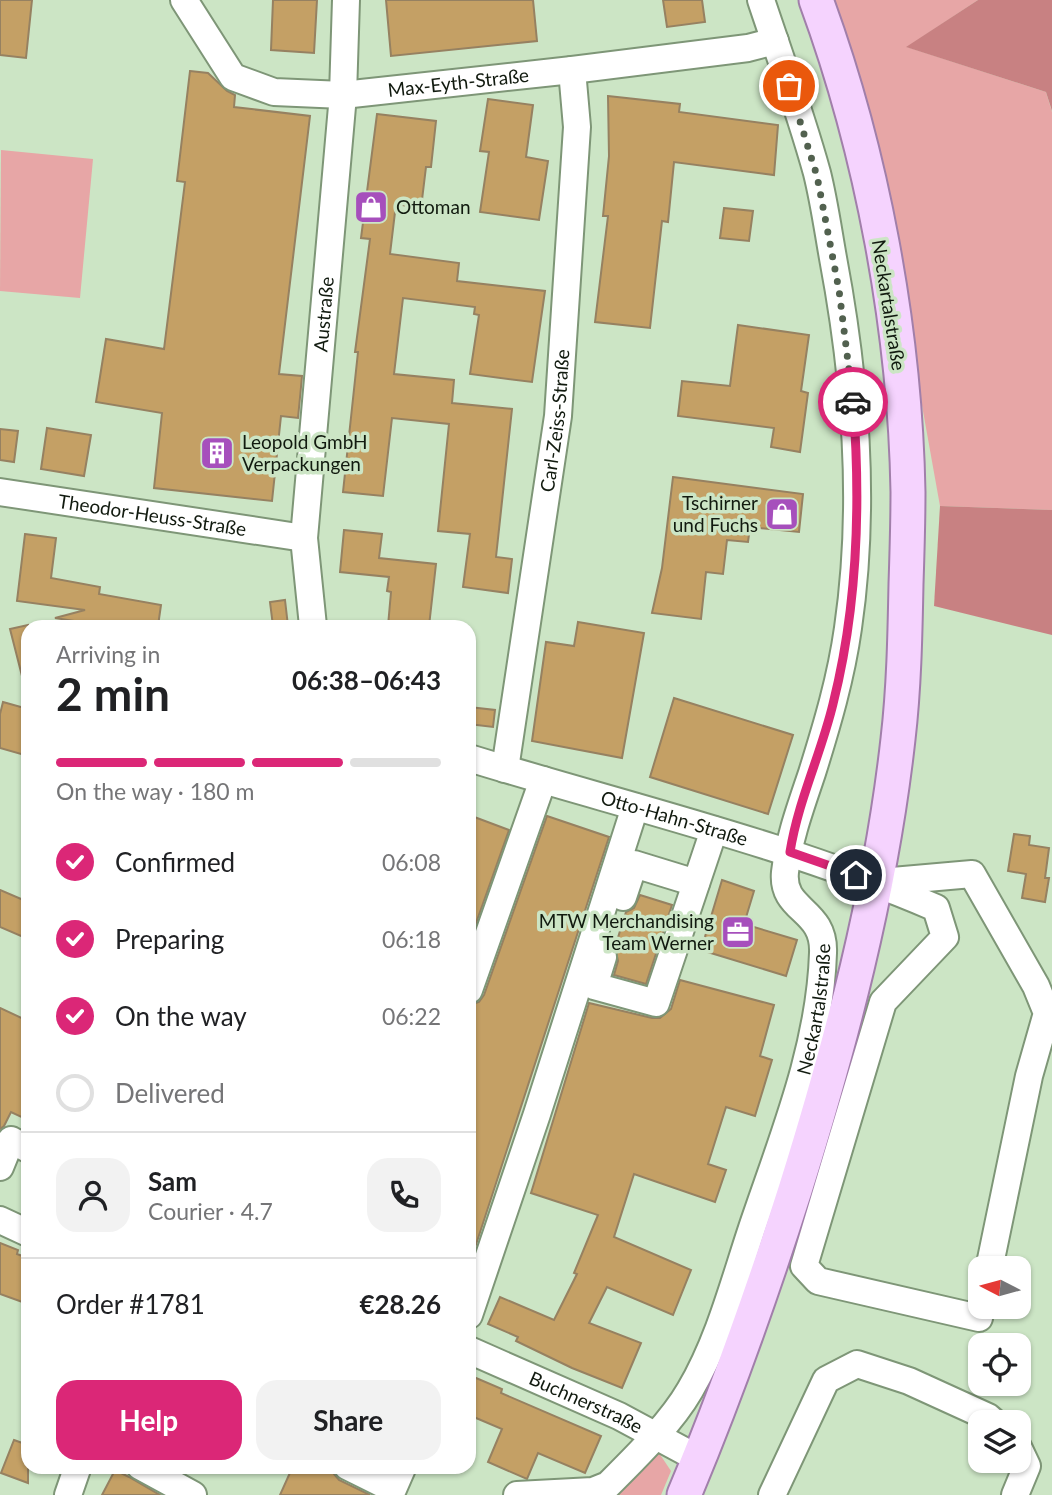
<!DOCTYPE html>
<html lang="en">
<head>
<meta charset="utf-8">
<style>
  body { margin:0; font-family:Lato,sans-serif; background:#f2f2f2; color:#202124; height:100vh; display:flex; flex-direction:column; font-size:26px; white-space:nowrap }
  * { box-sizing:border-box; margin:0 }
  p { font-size:23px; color:#757577 }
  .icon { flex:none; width:38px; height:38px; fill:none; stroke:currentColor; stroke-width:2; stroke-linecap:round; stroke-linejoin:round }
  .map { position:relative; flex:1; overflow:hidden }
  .panel { position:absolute; left:21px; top:620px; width:455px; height:854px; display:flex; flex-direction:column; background:#fff; border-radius:21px; box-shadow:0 2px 5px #0004 }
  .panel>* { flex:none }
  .needle { width:46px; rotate:276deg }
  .buttons { position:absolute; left:968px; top:1256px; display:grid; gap:14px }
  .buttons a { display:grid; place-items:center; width:63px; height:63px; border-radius:14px; background:#fff; box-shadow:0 2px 5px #0004; font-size:35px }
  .pin { position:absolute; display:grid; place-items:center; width:60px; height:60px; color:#fff; margin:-30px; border:4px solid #fff; border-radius:50%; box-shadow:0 2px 7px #0007 }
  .courier { position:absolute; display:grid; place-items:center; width:70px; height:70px; margin:-35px; border:5px solid #db2777; border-radius:50%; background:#fff; color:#222; box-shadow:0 2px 9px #0007 }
  .overview em { font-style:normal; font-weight:700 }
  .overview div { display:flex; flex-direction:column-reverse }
  .overview { display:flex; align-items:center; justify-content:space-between; height:119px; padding:0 35px }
  h1 { font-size:46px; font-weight:700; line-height:52px }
  .bar { display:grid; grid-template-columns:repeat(4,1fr); gap:10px 7px; align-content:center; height:84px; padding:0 35px }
  .bar i { height:9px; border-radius:5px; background:#e0e0e0 }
  .bar .selected { background:#db2777 }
  .bar p { grid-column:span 4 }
  .line { display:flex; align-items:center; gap:18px; padding:0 35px; border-top:2px solid #e0e0e0 }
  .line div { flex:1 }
  .round { display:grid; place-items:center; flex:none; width:74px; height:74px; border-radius:21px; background:#f2f2f2 }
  ol { padding:0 35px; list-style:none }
  li { display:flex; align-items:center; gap:21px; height:77px }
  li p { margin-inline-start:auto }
  li .icon { padding:7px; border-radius:50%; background:#db2777; color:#fff; stroke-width:4 }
  li:last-child { color:#757577 }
  li i { width:38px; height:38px; border:4px solid #e0e0e0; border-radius:50% }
  .button { display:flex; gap:14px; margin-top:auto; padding:14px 35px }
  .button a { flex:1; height:80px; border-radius:21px; background:#db2777; color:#fff; font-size:28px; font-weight:700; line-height:80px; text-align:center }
  .button a+a { background:#f2f2f2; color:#202124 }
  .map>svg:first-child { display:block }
</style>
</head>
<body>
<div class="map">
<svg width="1052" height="1495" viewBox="0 0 1052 1495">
  <rect width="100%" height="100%" fill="#cce5c5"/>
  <g fill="#e7a6a6">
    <polygon points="833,0 978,0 907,47 1046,92 1052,112 1052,510 940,506 870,115"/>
    <polygon points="1,150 93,159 80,298 0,291"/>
    <polygon points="659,1453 671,1471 661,1495 614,1495"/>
  </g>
  <g fill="#c88182">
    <polygon points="978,0 1052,0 1052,111 1046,92 906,47"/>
    <polygon points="940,506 1052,510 1052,635 934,606"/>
  </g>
  <g fill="#c4a065" stroke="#968161" stroke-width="2">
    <polygon points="0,0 32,0 26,58 0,55"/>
    <polygon points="273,0 317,0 314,53 271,50"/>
    <polygon points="386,0 533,0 537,41 391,56"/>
    <polygon points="663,0 702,0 705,22 667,27"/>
    <polygon points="190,71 208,73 227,91 235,95 234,107 310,116 279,374 302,376 301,387 298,418 281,416 272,501 154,488 162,413 96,402 106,339 164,349 185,182 177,181"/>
    <polygon points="608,96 680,104 679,112 778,125 774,175 674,162 668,222 662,221 650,328 595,322 608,216 603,216 609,156"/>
    <polygon points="488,99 533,105 526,157 548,161 539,220 480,212 489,152 480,151"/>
    <polygon points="377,114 436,121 431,167 426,167 421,208 396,204 390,254 459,263 457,281 545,291 532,382 470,374 479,315 474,314 475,307 403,298 394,374 454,380 452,403 512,409 496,557 512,559 508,593 463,587 470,534 438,531 449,424 392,418 383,496 343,492 358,352 355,352 370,239 361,238"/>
    <polygon points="724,208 753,211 749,241 720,238"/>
    <polygon points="738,325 809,335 801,391 808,393 800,452 771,447 774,428 678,416 682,381 730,386"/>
    <polygon points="47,428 91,435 84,476 41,469"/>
    <polygon points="0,429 18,431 14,462 0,460"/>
    <polygon points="673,477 803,494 799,532 750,527 748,542 727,540 723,574 706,572 701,619 652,613 662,568"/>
    <polygon points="344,530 382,534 379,558 436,564 429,626 388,626 391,592 387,591 389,577 340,572"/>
    <polygon points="25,534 56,538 51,578 100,587 99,594 161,605 158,626 106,626 55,618 85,610 17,601"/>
    <polygon points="285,600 288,626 273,626 270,602"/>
    <polygon points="578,622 644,633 622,758 532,741 546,642 574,646"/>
    <polygon points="28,625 28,676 22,676 10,629"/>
    <polygon points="674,698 793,735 768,814 650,777"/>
    <polygon points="3,702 28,709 28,756 0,748 0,714"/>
    <polygon points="469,707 495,710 493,727 469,724"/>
    <polygon points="469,815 509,830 469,943"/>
    <polygon points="547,816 609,837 469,1266 469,1005 479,1002 484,995"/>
    <polygon points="1014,834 1030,836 1029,845 1049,848 1045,878 1049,878 1045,902 1022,898 1026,874 1008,871"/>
    <polygon points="722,880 754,891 744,924 797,940 786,976 701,950"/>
    <polygon points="0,890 28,902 28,939 0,927"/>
    <polygon points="640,895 672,905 646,984 614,975 618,961 615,947 626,912 634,908"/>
    <polygon points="680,980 774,1005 760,1056 772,1060 755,1116 726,1107 708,1164 726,1170 715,1202 634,1174 614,1237 691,1270 673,1315 607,1287 589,1323 641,1343 622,1388 572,1368 516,1341 518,1337 488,1324 500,1297 554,1320 577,1274 574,1273 598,1215 531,1193 589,1003 652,1018 660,1018 671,1009"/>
    <polygon points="0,1008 28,1021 28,1120 11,1112 4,1126 0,1129"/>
    <polygon points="0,1243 18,1250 17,1254 28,1258 28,1304 0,1294"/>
    <polygon points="469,1375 502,1389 501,1393 601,1436 585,1473 538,1453 527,1479 488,1462 502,1429 469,1415"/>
    <polygon points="14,1440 28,1445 28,1483 1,1473"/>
    <polygon points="293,1466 331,1466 334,1474 339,1480 370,1495 280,1495"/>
    <polygon points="115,1470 129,1477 160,1495 102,1495"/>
  </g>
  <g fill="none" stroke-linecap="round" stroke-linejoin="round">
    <g stroke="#7e9677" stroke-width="30">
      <g id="minor">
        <path id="s1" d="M 184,0 L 233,77 L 274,92 L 343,95 L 572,70 L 748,48 L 775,41"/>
        <path id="s2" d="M 0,492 L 304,538"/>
        <path id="s3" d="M 313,626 L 304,538 L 343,95 L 346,0"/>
        <path id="s4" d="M 469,758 C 625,806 785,843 936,908 L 945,937 L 883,1002 L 804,1266 L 818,1281 L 979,1318 L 981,1307"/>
        <path id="s5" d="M 505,769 L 558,416 L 577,127 L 572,70"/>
        <polyline points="881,882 972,874 1036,986 1047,1013 1029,1076 989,1269"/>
        <polyline points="623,897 634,864 696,883"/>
        <polyline points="603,957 594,986 656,1003 714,830"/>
        <polyline points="469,990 543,780"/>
        <polyline points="0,1167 11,1140 28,1149"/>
        <polyline points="0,1220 28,1233"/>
        <polyline points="469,1315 537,1114 635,807"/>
        <path id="s6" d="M 469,1350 L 619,1416 L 699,1459"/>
        <polyline points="140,1466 193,1495"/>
        <polyline points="347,1466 393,1489 403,1466"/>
        <polyline points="68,1495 78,1466"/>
        <path id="s7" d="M 517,1495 L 593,1491 L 608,1485 C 635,1458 671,1423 690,1390 C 719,1341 734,1282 752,1228 C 782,1139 820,1048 823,953 C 825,908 781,912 785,872 C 789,838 801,806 812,773 C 827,725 841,678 848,628 C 866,505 856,380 833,258 C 828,230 824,201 817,173 C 801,115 780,57 761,0"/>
        <polyline points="772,1495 826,1380 857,1364 909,1381 988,1417 995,1423"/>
        <polyline points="1015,1495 1027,1466 1018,1447"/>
      </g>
    </g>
    <g stroke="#a17faa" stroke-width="37">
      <path id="major" d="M 684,1495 C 726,1395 762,1293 795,1190 C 841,1043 881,892 898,739 C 904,688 905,635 906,584 C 907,554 908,523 908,492 C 905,329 872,152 816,0"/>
    </g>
    <use href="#minor" stroke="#fff" stroke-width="26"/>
    <use href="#major" stroke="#f5d3fe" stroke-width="33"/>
  </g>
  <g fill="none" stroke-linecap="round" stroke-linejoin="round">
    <polyline stroke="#52614f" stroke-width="7" stroke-dasharray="0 12.6" points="789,86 817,176 839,290 853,402"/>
    <path stroke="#db2777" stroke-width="9" d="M 853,402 C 861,503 858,605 833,704 C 821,754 798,801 790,852 L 856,875"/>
  </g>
  <defs>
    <g id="shop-square" transform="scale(1.75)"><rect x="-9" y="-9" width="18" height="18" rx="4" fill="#a64fbc" stroke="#cce5c5"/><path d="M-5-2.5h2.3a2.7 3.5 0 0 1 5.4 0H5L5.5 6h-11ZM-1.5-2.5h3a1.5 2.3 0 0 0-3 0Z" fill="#fff"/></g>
    <g id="building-square" transform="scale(1.75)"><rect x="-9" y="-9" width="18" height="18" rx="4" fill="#a64fbc" stroke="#cce5c5"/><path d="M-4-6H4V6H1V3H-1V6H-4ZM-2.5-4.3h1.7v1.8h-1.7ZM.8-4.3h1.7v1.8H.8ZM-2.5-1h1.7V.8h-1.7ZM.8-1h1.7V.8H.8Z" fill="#fff"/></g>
    <g id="office-square" transform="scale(1.75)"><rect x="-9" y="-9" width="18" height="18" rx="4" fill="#a64fbc" stroke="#cce5c5"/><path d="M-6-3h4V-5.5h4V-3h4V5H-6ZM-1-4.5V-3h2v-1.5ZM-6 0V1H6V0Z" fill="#fff"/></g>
  </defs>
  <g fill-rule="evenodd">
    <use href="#shop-square" x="371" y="207"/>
    <use href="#building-square" x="217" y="453"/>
    <use href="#shop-square" x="782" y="514"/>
    <use href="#office-square" x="738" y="932"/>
  </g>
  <g text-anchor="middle" stroke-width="7" stroke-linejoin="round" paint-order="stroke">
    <g font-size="19" fill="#111a0f" stroke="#cce5c5">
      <text dy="7" stroke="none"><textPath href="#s1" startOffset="320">Max-Eyth-Straße</textPath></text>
      <text transform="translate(889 305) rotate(81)" y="7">Neckartalstraße</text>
      <text dy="7" stroke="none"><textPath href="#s3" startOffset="313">Austraße</textPath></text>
      <text dy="7" stroke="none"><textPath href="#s5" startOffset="352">Carl-Zeiss-Straße</textPath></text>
      <text dy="7" stroke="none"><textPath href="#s2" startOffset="154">Theodor-Heuss-Straße</textPath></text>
      <text dy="7" stroke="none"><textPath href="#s4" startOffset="214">Otto-Hahn-Straße</textPath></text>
      <text dy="7" stroke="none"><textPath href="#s7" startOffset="620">Neckartalstraße</textPath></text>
      <text dy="7" stroke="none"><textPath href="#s6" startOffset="128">Buchnerstraße</textPath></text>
    </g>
    <g font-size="19" fill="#111a0f" stroke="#cce5c5" text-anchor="start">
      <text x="396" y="214">Ottoman</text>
      <text x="242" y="449">Leopold GmbH<tspan x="242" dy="22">Verpackungen</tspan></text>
      <text x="758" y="510" text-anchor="end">Tschirner<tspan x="758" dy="22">und Fuchs</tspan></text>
      <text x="714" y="928" text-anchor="end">MTW Merchandising<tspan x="714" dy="22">Team Werner</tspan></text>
    </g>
  </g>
</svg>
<div class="buttons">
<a><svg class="needle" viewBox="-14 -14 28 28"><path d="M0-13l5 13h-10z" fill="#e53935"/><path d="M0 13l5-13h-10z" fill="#757577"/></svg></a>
<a><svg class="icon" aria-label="locate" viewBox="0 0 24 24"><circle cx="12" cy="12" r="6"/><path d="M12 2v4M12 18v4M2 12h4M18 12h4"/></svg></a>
<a><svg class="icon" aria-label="layers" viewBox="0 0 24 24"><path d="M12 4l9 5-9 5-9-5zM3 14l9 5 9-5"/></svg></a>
</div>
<div class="pin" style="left:789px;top:86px;background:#ea580c"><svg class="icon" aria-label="bag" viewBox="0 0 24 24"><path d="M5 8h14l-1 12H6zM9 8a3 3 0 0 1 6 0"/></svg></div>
<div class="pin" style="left:856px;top:875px;background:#1f2937"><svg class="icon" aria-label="home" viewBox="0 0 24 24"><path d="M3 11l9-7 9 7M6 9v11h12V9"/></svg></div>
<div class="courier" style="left:853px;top:402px"><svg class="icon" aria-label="car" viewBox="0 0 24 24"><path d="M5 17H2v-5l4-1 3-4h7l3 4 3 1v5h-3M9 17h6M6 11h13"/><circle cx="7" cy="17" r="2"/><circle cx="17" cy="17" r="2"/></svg></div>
<section class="panel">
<div class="overview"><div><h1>2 min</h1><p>Arriving in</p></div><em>06:38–06:43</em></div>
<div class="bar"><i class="selected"></i><i class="selected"></i><i class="selected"></i><i></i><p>On the way · 180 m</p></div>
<ol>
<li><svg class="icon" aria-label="check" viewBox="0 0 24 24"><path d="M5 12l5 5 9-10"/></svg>Confirmed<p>06:08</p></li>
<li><svg class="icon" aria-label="check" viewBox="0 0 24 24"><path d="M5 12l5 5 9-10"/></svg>Preparing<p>06:18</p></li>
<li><svg class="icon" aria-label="check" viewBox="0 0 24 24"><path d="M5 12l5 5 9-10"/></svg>On the way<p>06:22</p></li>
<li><i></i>Delivered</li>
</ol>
<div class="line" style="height:126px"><a class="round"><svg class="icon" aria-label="person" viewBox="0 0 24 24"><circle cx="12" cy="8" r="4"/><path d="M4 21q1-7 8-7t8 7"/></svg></a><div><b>Sam</b><p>Courier · 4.7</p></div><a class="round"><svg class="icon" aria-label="phone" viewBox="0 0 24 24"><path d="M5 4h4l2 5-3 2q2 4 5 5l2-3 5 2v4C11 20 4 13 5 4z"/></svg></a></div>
<div class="line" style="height:91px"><div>Order #1781</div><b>€28.26</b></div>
<div class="button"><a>Help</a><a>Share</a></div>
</section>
</div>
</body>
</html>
